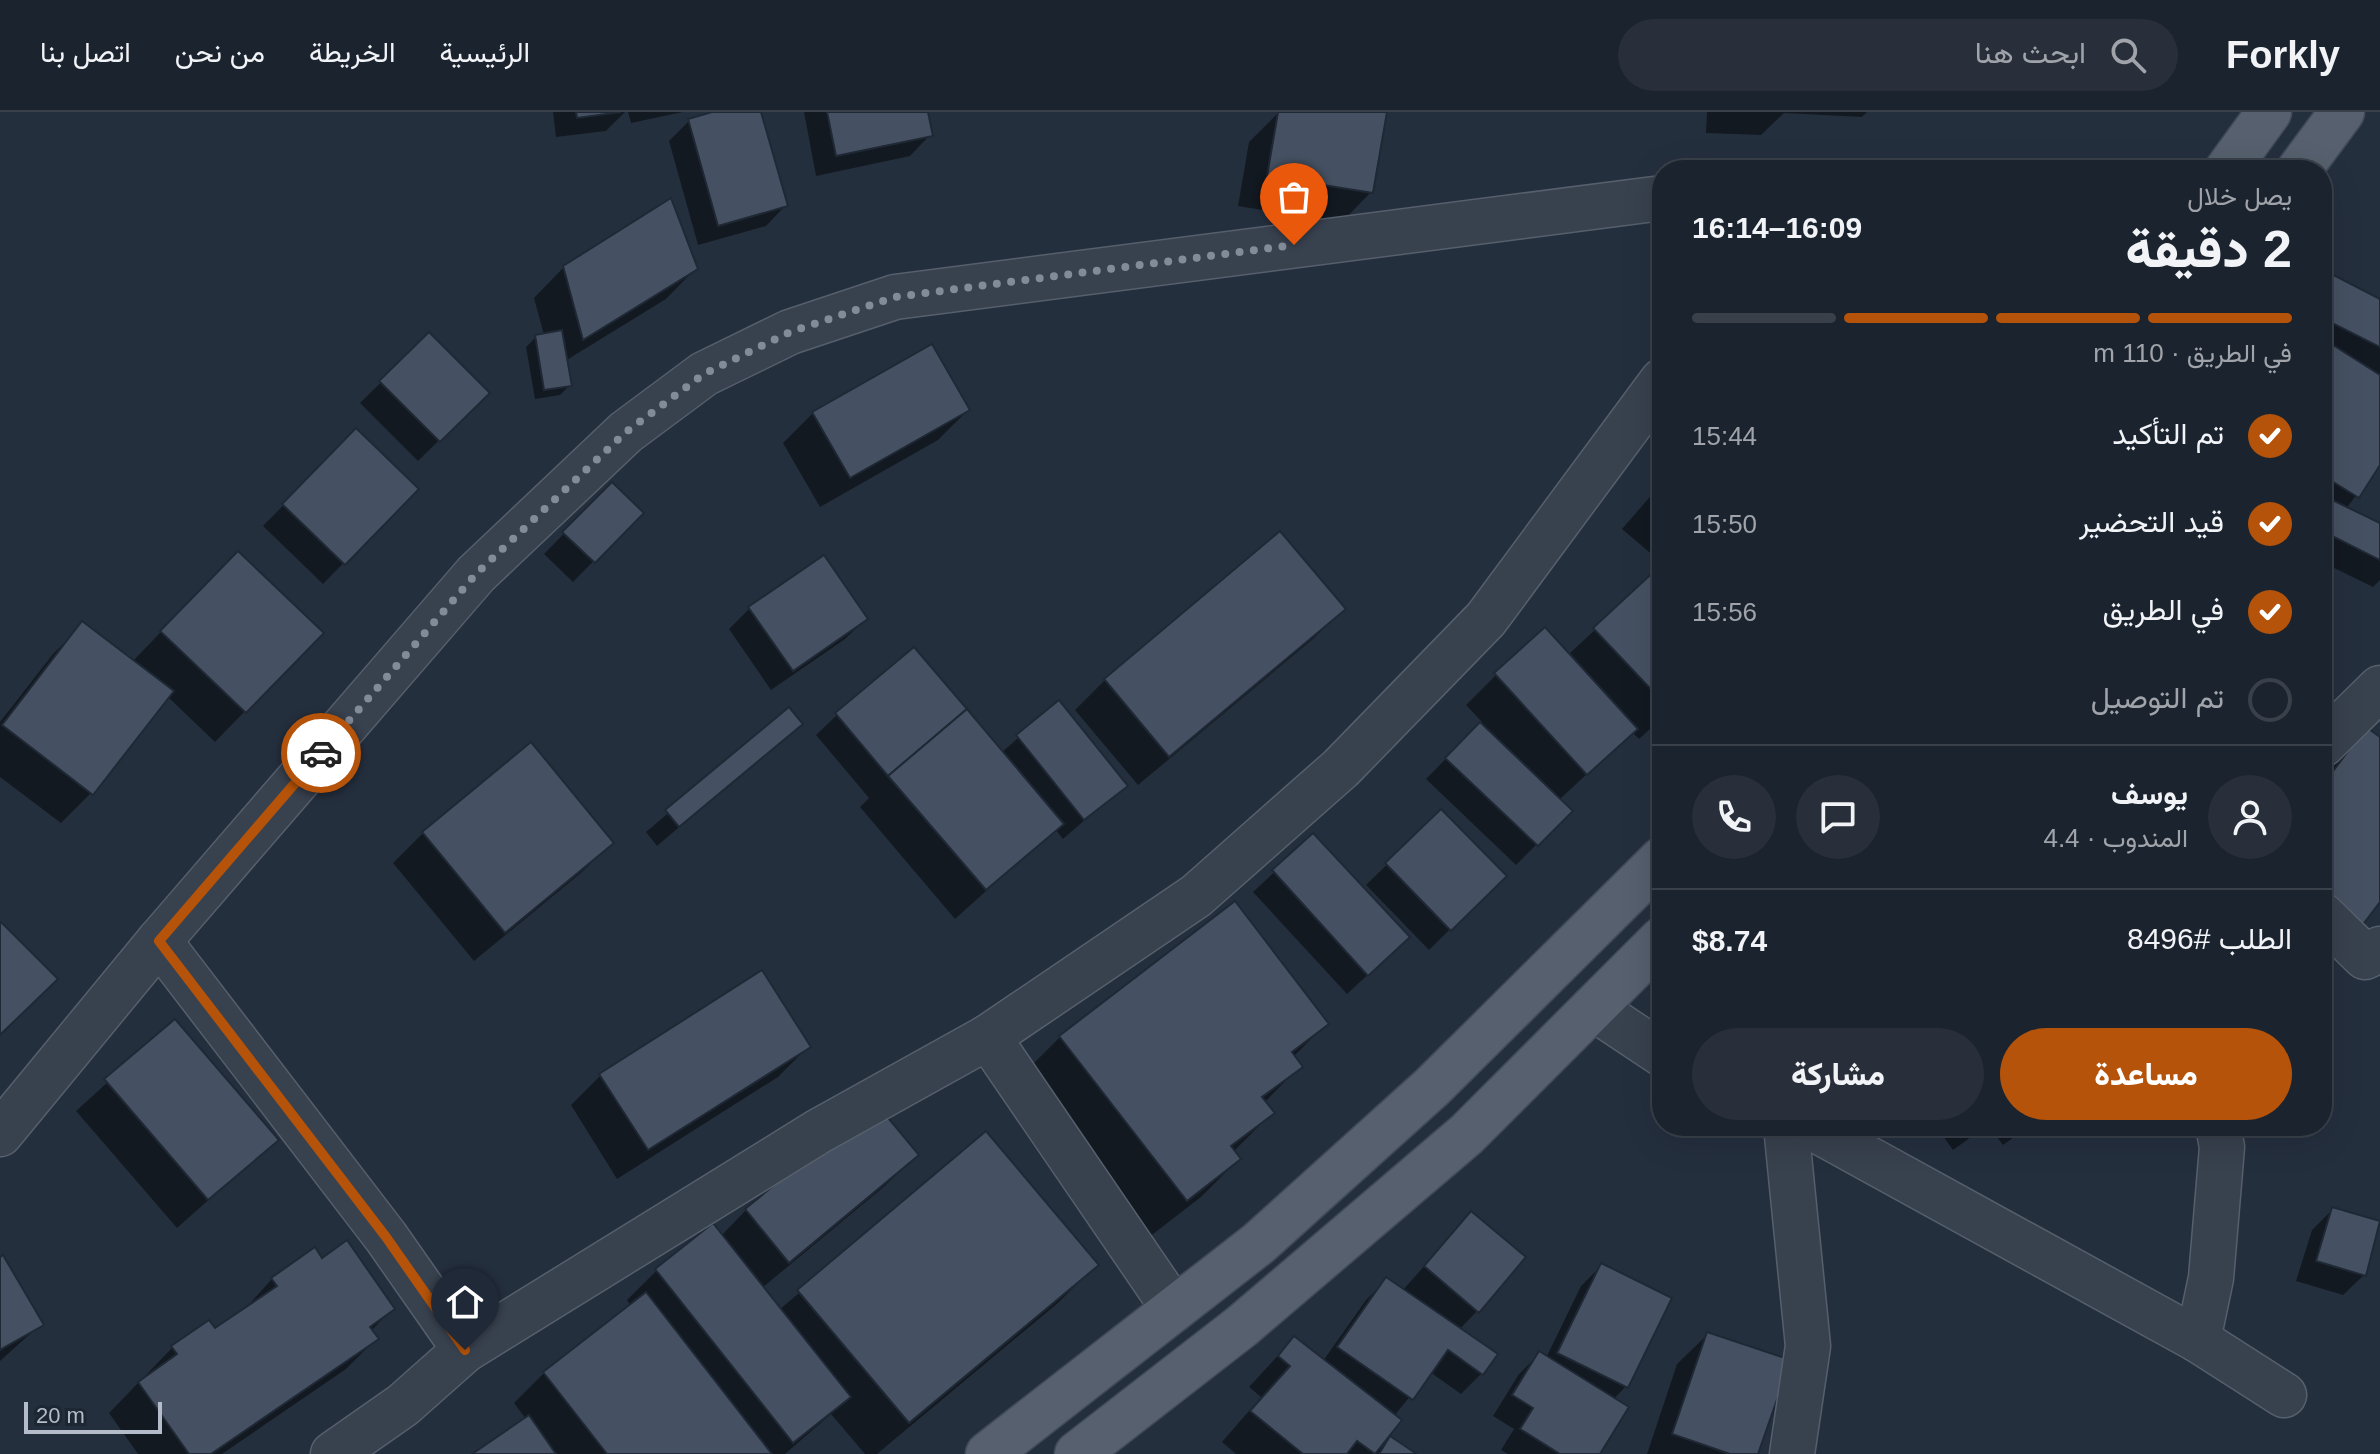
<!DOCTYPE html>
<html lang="ar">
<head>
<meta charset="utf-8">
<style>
  body { margin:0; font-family:Arial,Vazirmatn,sans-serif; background:#282f3a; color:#f1f3f6; direction:rtl; height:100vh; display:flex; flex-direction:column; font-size:30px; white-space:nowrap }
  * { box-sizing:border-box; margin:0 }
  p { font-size:26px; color:#a0a4aa }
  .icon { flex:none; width:44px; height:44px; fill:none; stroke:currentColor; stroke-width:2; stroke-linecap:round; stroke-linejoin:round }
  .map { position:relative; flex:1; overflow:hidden; direction:ltr }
  .sheet { position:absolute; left:1652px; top:48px; width:680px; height:976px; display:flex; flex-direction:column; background:#1b232e; border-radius:32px; box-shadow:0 8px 32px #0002,0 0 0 2px #39404a; direction:rtl }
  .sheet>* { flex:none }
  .scale { position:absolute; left:24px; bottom:20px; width:138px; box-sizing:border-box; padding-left:8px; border:4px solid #b4bcc9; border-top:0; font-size:22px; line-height:28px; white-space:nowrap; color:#b4bcc9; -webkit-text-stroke:6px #1d2633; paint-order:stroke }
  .pin { position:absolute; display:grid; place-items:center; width:68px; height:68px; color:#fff; margin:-82px -34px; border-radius:50% 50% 50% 0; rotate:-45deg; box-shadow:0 0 8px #0007 }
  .pin .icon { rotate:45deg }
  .courier { position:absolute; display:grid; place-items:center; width:80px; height:80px; margin:-40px; border:6px solid #b45309; border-radius:50%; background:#fff; color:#222; box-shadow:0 2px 10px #0007 }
  .summary em { font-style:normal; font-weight:800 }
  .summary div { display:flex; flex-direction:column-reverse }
  .summary { display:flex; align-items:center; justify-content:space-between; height:136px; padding:0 40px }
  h1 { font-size:52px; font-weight:800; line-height:60px }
  .bar { display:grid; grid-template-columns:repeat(4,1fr); gap:12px 8px; align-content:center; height:96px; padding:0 40px }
  .bar i { height:10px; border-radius:6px; background:#39404a }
  .bar .current { background:#b45309 }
  .bar p { grid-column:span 4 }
  .line { display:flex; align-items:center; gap:20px; padding:0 40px; border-top:2px solid #39404a }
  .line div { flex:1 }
  .round { display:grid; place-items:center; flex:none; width:84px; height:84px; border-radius:42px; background:#282f3a }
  ol { padding:0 40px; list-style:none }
  li { display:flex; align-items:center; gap:24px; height:88px }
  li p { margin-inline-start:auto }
  li .icon { padding:8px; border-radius:50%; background:#b45309; color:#fff; stroke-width:4 }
  li:last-child { color:#a0a4aa }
  li i { width:44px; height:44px; border:4px solid #39404a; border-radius:50% }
  .cta { display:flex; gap:16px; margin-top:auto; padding:16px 40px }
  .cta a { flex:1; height:92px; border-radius:48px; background:#b45309; color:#fff; font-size:32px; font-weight:800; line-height:92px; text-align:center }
  .cta a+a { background:#282f3a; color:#f1f3f6 }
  header { display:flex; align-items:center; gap:48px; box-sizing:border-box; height:112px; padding:0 40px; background:#1b232e; border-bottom:2px solid #39404a }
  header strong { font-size:38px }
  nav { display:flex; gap:44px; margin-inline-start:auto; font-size:28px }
  .search { width:560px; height:72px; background:#282f3a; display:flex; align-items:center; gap:20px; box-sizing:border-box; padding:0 28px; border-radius:44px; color:#a0a4aa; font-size:30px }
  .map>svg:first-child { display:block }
</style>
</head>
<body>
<header>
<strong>Forkly</strong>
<div class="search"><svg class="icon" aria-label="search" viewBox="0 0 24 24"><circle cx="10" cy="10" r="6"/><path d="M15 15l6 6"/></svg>ابحث هنا</div>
<nav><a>الرئيسية</a><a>الخريطة</a><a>من نحن</a><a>اتصل بنا</a></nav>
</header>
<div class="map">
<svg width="2380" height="1342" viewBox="0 0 2380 1342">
  <rect width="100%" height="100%" fill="#242f3e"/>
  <g fill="#0007">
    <polygon points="553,0 625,0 606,19 556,25"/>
    <polygon points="628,0 683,0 631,11"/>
    <polygon points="719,0 759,0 786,93 766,114 698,133 669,29 689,9"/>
    <polygon points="804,0 926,0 930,23 910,44 816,64"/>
    <polygon points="1279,0 1385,0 1371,80 1341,111 1238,94 1249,30"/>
    <polygon points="1707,0 1867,0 1862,5 1784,1 1761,23 1706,21"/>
    <polygon points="564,155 696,156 666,187 565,249 570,273 560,283 535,287 526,235 536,225 544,223 534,186"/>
    <polygon points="2322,159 2380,189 2380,350 2346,397 2380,414 2380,468 2373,475 2322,450"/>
    <polygon points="429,223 487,281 418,349 360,291"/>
    <polygon points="968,298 938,328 820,395 783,331 813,301"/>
    <polygon points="356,319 416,377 323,472 263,414"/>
    <polygon points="1662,371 1662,451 1622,417"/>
    <polygon points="612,373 641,401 573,470 544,442"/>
    <polygon points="1280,422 1343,497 1313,527 1138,673 1075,598 1105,568"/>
    <polygon points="1662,455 1662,606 1639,627 1632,620 1559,688 1570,699 1516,753 1426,667 1482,610 1466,593 1496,563 1568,543"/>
    <polygon points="208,471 321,521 215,630 167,584 91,681 61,711 0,665 0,610 53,542 83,512 132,550"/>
    <polygon points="750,496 866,507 845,527 771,578 729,517"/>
    <polygon points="1058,591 1125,673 1063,727 1055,717 955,807 860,695 869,686 816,623 837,603 1001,641"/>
    <polygon points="789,598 800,612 657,734 646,720"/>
    <polygon points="2366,618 2380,628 2380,787 2330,844 2322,839 2322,667"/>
    <polygon points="1441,700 1504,764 1429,838 1366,773"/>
    <polygon points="423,721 612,730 582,760 474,849 393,751"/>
    <polygon points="1313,724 1386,846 1347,882 1253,780"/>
    <polygon points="174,910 276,1028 177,1116 76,999"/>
    <polygon points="1327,911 1293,945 1300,954 1264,991 1272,1001 1233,1040 1239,1047 1201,1085 1148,1126 1022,963 1060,925"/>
    <polygon points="808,935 778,965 617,1067 571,993 601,963"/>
    <polygon points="1936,1014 1986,1014 1953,1038"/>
    <polygon points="1989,1014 2029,1014 2003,1033"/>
    <polygon points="986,1022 1096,1153 1058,1191 877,1342 865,1342 831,1302 785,1342 476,1342 526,1307 514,1291 544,1261 631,1194 627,1188 657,1158 721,1124 746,1098 916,1043 886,1073 762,1176 779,1198"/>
    <polygon points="2333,1097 2380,1111 2364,1163 2343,1183 2296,1169 2312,1118"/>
    <polygon points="1471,1101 1477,1199 1459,1218 1482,1261 1461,1282 1430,1260 1394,1304 1378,1335 1391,1327 1413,1342 1236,1342 1222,1330 1261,1285 1249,1275 1294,1226 1323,1249 1366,1188 1387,1167 1403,1178"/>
    <polygon points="0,1147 41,1212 0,1249"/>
    <polygon points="1601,1154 1626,1274 1613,1288 1598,1342 1508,1342 1501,1338 1514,1317 1493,1304 1519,1262 1539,1242 1546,1246 1581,1174"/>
    <polygon points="272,1167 392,1197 371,1219 376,1227 346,1257 222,1342 138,1342 109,1301 172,1236 209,1211 215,1218 243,1199"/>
    <polygon points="1708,1222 1756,1342 1647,1342 1677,1252"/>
  </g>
  <g fill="#455162" stroke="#1f2835" stroke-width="2">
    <polygon points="576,0 621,0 577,6"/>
    <polygon points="712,0 761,0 788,94 718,114 688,7"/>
    <polygon points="827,0 928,0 933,24 836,44"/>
    <polygon points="1278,0 1387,0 1373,81 1267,64"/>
    <polygon points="671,86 698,157 583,228 563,154"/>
    <polygon points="2322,157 2380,187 2380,235 2322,206"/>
    <polygon points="562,218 572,274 544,278 535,223"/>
    <polygon points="429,220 490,281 440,330 379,269"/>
    <polygon points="2322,226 2380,263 2380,353 2359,386 2322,363"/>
    <polygon points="932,232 970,298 850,366 812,300"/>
    <polygon points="356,316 419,377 345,453 282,392"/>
    <polygon points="612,370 644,401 595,451 562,420"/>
    <polygon points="1662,373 1662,395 1651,386"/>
    <polygon points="2322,383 2380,411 2380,448 2322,419"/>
    <polygon points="1280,419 1346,497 1169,645 1104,567"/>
    <polygon points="238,439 324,521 246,601 160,519"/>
    <polygon points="824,443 868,507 793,559 748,495"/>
    <polygon points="1662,452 1662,589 1593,516"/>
    <polygon points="82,509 174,579 93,683 2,613"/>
    <polygon points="1545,515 1638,617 1587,663 1494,561"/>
    <polygon points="914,535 967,597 888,664 835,601"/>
    <polygon points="1059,588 1128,674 1084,708 1016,623"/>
    <polygon points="789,595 803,612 679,715 665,698"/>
    <polygon points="967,597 1064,712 986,778 888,664"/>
    <polygon points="1480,610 1573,699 1538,734 1445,646"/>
    <polygon points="2366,615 2380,625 2380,790 2361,815 2322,787 2322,674"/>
    <polygon points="531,630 614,731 505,821 422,720"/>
    <polygon points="1441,697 1507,764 1451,819 1385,751"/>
    <polygon points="1313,721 1410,825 1368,864 1272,758"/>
    <polygon points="1235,789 1329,912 1292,940 1303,955 1262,985 1275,1001 1231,1034 1241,1047 1187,1089 1059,924"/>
    <polygon points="1,810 58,867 0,923 0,811"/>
    <polygon points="762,858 811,935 648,1038 599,962"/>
    <polygon points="175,907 279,1028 208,1088 104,967"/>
    <polygon points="875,990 919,1043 789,1151 745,1097"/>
    <polygon points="986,1019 1099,1153 909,1311 797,1178"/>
    <polygon points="2332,1095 2380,1109 2366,1164 2316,1149"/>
    <polygon points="1471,1099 1526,1145 1479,1201 1424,1154"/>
    <polygon points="713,1111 851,1285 793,1331 655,1157"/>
    <polygon points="347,1128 395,1197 370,1215 379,1227 211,1342 189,1342 138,1270 177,1242 171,1234 209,1208 215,1216 277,1174 271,1166 315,1135 322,1146"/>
    <polygon points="3,1143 44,1213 0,1238 0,1145"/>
    <polygon points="1601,1151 1672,1186 1628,1276 1557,1241"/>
    <polygon points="1386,1165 1498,1242 1483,1263 1448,1238 1413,1288 1337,1235"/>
    <polygon points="646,1180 772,1342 607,1342 543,1260"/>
    <polygon points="1707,1220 1791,1248 1758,1342 1730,1342 1672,1322"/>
    <polygon points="1294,1224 1402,1308 1375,1342 1357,1329 1347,1342 1303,1342 1250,1299 1290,1254 1278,1244"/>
    <polygon points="1539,1239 1629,1295 1600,1342 1560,1342 1520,1317 1533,1296 1512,1283"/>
    <polygon points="529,1303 556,1342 472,1342"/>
    <polygon points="1390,1324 1417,1342 1379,1342"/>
  </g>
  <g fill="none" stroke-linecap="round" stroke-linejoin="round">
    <g stroke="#565f6c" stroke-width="47">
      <g id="minor">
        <polyline points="2322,633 2380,576"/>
        <polyline points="2322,803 2365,845 2380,837"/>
        <polyline points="159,829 386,1125 465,1238"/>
        <polyline points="1593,896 1662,942"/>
        <polyline points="988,925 1174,1197"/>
        <polyline points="1786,1014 1808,1234 1792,1342"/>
        <polyline points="1809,1014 2198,1228 2284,1283"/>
        <polyline points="0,1022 159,829 476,462 626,320 704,262 790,220 895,185 1662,86"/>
        <polyline points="2198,1228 2211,1166 2222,1035 2218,1014"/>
        <polyline points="333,1342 403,1293 465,1238 819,1019 988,925 1196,784 1341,656 1486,507 1662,269"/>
      </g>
    </g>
    <g stroke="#414a57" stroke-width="47">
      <g id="major">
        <polyline points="2227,58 2269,0"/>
        <polyline points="2299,58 2342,0"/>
        <polyline points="988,1342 1259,1131 1432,975 1662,747"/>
        <polyline points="1077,1342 1242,1214 1467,1022 1662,827"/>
      </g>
    </g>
    <use href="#minor" stroke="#38414e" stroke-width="44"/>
    <use href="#major" stroke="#56606e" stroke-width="44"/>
  </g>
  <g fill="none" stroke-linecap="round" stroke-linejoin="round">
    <polyline stroke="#828b98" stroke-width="8" stroke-dasharray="0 14.4" points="321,641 476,462 626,320 704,262 790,220 895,185 1294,133"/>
    <polyline stroke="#b45309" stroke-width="10" points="321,641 159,829 386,1125 465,1238"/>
  </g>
</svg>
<div class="scale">20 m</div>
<div class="pin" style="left:1294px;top:133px;background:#ea580c"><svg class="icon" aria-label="bag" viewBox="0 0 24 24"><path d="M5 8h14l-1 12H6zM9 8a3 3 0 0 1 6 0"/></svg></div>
<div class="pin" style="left:465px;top:1238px;background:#1f2937"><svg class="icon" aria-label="home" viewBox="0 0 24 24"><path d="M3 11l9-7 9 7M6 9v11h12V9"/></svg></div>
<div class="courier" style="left:321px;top:641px"><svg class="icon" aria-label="car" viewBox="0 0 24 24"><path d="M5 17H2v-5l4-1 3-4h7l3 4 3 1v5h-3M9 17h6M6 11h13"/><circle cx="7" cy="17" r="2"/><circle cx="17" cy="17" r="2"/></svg></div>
<section class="sheet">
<div class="summary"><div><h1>2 دقيقة</h1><p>يصل خلال</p></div><em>16:09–16:14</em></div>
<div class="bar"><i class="current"></i><i class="current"></i><i class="current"></i><i></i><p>في الطريق · 110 m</p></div>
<ol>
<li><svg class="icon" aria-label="check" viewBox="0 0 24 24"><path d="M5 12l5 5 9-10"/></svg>تم التأكيد<p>15:44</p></li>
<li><svg class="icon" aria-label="check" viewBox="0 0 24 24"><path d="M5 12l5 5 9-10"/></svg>قيد التحضير<p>15:50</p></li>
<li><svg class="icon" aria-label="check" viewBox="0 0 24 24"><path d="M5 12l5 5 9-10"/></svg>في الطريق<p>15:56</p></li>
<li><i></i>تم التوصيل</li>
</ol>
<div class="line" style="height:144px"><a class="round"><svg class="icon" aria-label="person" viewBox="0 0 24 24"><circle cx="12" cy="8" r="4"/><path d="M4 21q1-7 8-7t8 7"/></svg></a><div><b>يوسف</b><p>المندوب · 4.4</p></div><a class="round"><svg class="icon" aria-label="chat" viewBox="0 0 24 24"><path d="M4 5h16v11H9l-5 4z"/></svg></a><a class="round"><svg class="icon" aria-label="phone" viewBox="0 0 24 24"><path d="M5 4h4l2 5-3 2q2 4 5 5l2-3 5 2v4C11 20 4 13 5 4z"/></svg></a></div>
<div class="line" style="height:104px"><div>الطلب #8496</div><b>$8.74</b></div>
<div class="cta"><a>مساعدة</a><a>مشاركة</a></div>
</section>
</div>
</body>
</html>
